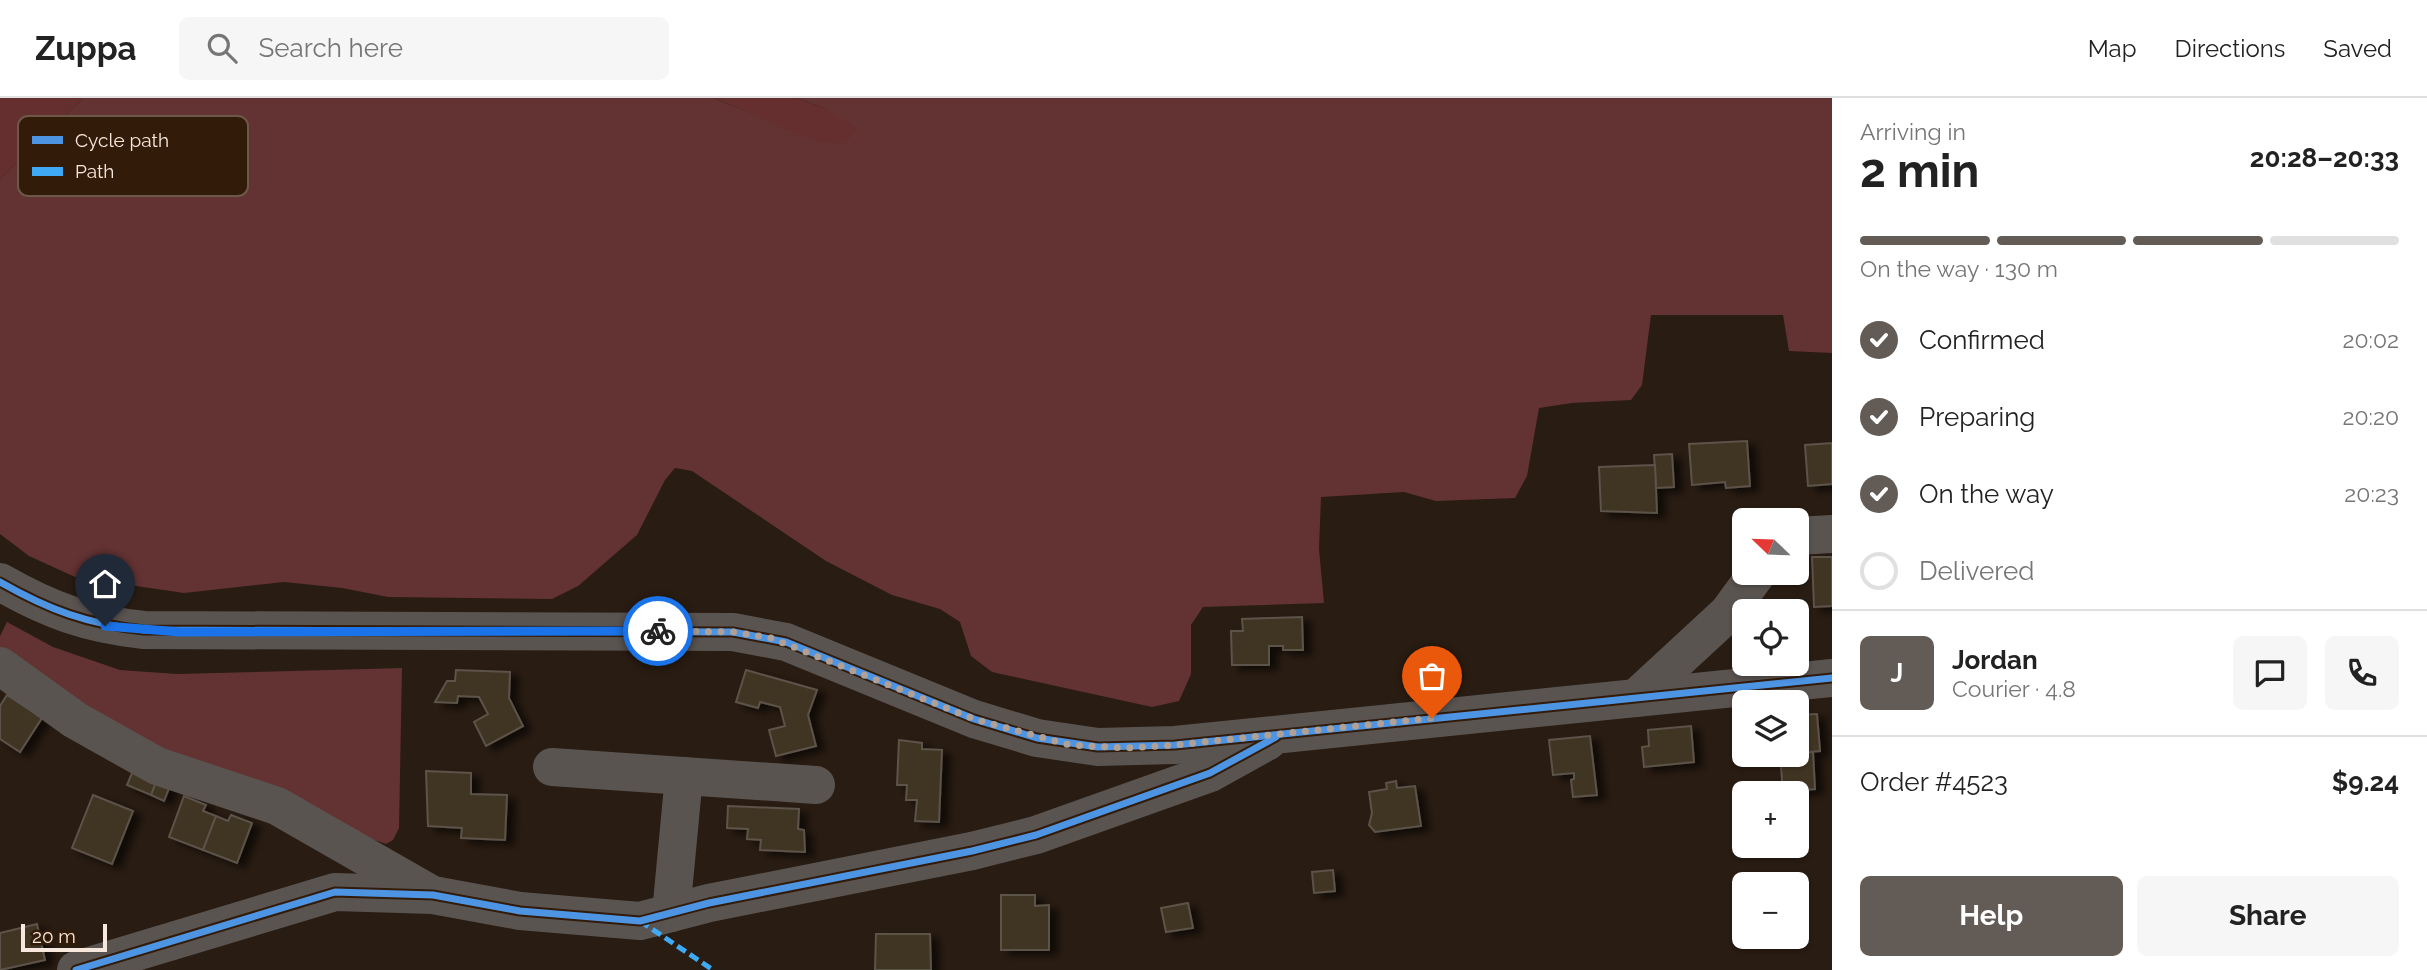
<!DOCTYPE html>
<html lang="en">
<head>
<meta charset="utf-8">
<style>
  body { margin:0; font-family:Raleway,sans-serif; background:#f6f6f6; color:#222; height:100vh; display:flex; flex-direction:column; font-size:26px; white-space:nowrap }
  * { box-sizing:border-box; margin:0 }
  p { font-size:23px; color:#767676 }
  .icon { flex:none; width:38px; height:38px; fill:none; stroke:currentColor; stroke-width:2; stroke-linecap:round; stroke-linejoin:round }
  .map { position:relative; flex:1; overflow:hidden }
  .drawer { display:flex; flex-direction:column; background:#fff; width:595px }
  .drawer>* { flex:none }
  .needle { width:46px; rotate:293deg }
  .buttons { position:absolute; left:1732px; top:410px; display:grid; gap:14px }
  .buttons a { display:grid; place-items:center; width:77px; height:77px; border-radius:10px; background:#fff; box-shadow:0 2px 5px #0004; font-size:35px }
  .scale { position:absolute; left:21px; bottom:18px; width:86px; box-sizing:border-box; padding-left:7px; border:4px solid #f8e7dc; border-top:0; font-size:19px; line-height:24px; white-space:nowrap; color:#f8e7dc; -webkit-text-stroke:5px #321b09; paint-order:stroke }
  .pin { position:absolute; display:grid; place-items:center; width:60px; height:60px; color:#fff; margin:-72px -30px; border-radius:50% 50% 50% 0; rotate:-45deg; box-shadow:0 0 7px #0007 }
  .pin .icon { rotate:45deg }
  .courier { position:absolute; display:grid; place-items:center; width:70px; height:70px; margin:-35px; border:5px solid #1a73e8; border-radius:50%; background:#fff; color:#222; box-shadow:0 2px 9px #0007 }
  .summary em { font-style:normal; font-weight:700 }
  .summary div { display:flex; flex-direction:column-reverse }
  .summary { display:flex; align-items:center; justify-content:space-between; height:119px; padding:0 28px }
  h1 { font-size:46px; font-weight:700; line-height:52px }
  .bar { display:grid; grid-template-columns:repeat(4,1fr); gap:10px 7px; align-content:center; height:84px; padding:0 28px }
  .bar i { height:9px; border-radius:5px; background:#e0e0e0 }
  .bar .on { background:#625b56 }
  .bar p { grid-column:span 4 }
  .line { display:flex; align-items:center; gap:18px; padding:0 28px; border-top:2px solid #e0e0e0 }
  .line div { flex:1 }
  .round { display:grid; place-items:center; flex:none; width:74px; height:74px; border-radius:10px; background:#f6f6f6 }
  ol { padding:0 28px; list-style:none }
  li { display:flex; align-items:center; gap:21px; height:77px }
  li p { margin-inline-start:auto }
  li .icon { padding:7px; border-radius:50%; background:#625b56; color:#fff; stroke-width:4 }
  li:last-child { color:#767676 }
  li i { width:38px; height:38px; border:4px solid #e0e0e0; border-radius:50% }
  .cta { display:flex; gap:14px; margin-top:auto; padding:14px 28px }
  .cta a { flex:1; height:80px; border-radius:10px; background:#625b56; color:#fff; font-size:28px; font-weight:700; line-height:80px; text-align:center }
  .cta a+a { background:#f6f6f6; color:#222 }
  header { display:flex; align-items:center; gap:42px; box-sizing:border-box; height:98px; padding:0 35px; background:#fff; border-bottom:2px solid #e0e0e0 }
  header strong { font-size:33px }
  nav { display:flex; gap:38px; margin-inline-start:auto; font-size:24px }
  .search { width:490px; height:63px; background:#f6f6f6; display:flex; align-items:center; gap:18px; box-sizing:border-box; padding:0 24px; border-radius:10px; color:#767676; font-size:26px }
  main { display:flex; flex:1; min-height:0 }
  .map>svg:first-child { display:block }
</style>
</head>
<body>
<header>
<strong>Zuppa</strong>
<div class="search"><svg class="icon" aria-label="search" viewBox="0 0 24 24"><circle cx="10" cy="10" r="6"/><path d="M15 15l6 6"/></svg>Search here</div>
<nav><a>Map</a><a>Directions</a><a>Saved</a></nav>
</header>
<main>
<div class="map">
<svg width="1832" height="872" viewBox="0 0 1832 872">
  <defs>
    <filter id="shadow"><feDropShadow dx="8" dy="4.5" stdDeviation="3.5" flood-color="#0009"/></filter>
  </defs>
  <rect width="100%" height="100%" fill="#291c12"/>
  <g fill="#633233">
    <polygon points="83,0 713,0 815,41 839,45 823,10 797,0 1832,0 1832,255 1789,253 1783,217 1651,217 1642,287 1631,302 1572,305 1539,310 1527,378 1515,400 1436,403 1404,394 1321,399 1319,451 1324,505 1203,509 1191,527 1191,576 1179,603 1152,609 992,574 971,558 960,524 940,511 892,497 826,463 692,373 675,370 665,382 637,437 578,488 552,501 388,499 342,490 284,484 184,495 75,479 29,458 0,436 0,81"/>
    <polygon points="7,524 53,549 120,572 177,576 402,570 399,730 393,742 386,746 195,678 0,560 0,538"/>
  </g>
  <g fill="#652f2f">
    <polygon points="0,0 83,0 0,81"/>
    <path d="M 713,0 L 797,0 L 823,10 L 858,30 C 853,37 846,45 837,45 C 806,45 745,11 713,0 Z"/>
  </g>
  <g fill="#413424" stroke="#5c5249" stroke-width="2" filter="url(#shadow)">
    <polygon points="1747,343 1750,388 1726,390 1725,384 1692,387 1689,346"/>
    <polygon points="1832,345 1832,386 1808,388 1805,347"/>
    <polygon points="1672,356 1674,389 1656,390 1654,357"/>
    <polygon points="1655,367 1657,415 1601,413 1599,369"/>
    <polygon points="1812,459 1832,459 1832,508 1814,509"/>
    <polygon points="1302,519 1303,552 1283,552 1283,548 1269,548 1269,567 1232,567 1231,533 1243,533 1242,521"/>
    <polygon points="456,572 510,574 509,600 523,628 486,648 474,624 488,616 479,599 458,598 457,605 435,604 447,583 455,583"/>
    <polygon points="746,572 817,592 808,617 816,648 776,658 769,632 785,628 780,609 760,604 758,610 736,604"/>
    <polygon points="7,597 42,620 20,654 0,641 0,608"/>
    <polygon points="1817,616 1820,653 1797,655 1797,617"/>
    <polygon points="1691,628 1694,664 1644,669 1642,649 1649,648 1648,632"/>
    <polygon points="1590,638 1597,697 1573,699 1571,682 1574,681 1574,675 1553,677 1549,642"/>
    <polygon points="899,642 922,645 922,651 942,652 939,724 915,723 917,702 906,702 907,687 897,687"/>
    <polygon points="1813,654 1815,691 1783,694 1780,657"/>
    <polygon points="135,668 159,677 151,697 127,687"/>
    <polygon points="426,673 471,675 471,696 507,697 505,742 461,740 462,730 428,728"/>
    <polygon points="159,677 172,683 164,703 151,697"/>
    <polygon points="1396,683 1397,690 1415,688 1421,728 1375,734 1369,727 1372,715 1369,694 1387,691 1386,685"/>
    <polygon points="93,697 133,713 112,766 72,750"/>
    <polygon points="184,698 206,707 203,713 216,718 203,752 169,739"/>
    <polygon points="728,708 799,711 798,731 804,732 805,754 760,752 761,742 747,741 748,731 727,730"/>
    <polygon points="231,717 252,725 237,765 203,752 216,718 228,723"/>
    <polygon points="1333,772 1335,793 1314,795 1312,774"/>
    <polygon points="1001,797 1035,797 1035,808 1049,807 1049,852 1001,852"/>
    <polygon points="1188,805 1193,830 1166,834 1161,810"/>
    <polygon points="37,826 45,862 0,872 0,835"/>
    <polygon points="876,836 930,836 931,872 875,872"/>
  </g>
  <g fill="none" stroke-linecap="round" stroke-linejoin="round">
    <g stroke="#5a5451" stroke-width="38">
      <polyline points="1797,438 1832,436"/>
      <path d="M 0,484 C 49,512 87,526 144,532 L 733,534 L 786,544 L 974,621 L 1037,640 L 1098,649 L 1175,647 L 1832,580"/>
      <polyline points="0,568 75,622 157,668 277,708 429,795"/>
      <polyline points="1636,600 1728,515 1758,474"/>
      <polyline points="552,669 816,687"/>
      <polyline points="671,815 684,678"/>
      <polyline points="76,872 335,794 433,797 520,813 640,823 709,805 972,753 1036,737 1210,675 1268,643"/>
    </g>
    <polyline stroke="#3fa9f5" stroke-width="5" stroke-dasharray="10 5" stroke-linecap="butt" points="640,823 713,872"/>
    <g stroke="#321b09" stroke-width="11">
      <g id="cycleway">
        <path d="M 0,484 C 49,512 87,526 144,532 L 733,534 L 786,544 L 974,621 L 1037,640 L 1098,649 L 1175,647 L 1832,580"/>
        <polyline points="76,872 335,794 433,797 520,813 640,823 709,805 972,753 1036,737 1210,675 1276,639"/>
      </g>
    </g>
    <use href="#cycleway" stroke="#4d94e3" stroke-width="7"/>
  </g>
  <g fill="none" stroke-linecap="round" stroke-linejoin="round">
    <polyline stroke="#b0a095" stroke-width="7" stroke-dasharray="0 12.6" points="658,533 733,534 771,540 974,621 1070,647 1126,650 1175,647 1432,620"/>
    <polyline stroke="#1a73e8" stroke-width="9" points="105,528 180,534 658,533"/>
  </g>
  <rect x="18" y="18" width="230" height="80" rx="10" fill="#321b09" stroke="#6d5848" stroke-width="2"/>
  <rect x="32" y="38" width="31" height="8" fill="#4d94e3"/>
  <rect x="32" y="69" width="31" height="9" fill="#3fa9f5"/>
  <g font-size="19" fill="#f8e7dc">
    <text x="75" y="49">Cycle path</text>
    <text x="75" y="80">Path</text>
  </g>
</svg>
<div class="buttons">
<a><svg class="needle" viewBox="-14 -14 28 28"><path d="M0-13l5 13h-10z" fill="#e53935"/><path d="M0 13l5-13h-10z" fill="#767676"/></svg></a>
<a><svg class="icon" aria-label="locate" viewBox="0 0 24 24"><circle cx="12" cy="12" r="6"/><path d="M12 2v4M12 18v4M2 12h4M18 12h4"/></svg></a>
<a><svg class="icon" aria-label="layers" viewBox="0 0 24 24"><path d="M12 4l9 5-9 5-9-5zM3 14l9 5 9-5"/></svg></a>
<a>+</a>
<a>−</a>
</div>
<div class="scale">20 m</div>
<div class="pin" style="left:1432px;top:620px;background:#ea580c"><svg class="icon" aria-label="bag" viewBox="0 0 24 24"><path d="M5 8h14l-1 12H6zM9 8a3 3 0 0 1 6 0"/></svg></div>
<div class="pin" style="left:105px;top:528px;background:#1f2937"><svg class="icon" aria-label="home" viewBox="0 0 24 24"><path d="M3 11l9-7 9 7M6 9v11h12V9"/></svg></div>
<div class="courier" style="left:658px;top:533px"><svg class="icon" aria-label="bike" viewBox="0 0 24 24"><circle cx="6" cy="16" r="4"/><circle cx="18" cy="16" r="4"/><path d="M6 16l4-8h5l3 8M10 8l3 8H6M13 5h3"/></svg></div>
</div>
<section class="drawer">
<div class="summary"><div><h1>2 min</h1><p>Arriving in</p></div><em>20:28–20:33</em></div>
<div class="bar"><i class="on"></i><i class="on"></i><i class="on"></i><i></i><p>On the way · 130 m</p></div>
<ol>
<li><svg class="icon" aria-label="check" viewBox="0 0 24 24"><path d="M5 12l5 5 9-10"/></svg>Confirmed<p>20:02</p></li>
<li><svg class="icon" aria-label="check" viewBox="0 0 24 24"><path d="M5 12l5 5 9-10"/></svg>Preparing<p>20:20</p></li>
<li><svg class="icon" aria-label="check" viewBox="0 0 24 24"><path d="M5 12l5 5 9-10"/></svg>On the way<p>20:23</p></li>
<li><i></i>Delivered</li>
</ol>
<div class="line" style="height:126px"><b class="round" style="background:#625b56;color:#fff">J</b><div><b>Jordan</b><p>Courier · 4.8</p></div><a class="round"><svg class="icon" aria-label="chat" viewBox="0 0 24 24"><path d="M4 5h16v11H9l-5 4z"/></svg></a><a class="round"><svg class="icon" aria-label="phone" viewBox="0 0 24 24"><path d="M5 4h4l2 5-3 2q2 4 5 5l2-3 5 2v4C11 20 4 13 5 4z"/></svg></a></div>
<div class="line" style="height:91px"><div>Order #4523</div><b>$9.24</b></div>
<div class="cta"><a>Help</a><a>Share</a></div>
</section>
</main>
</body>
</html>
